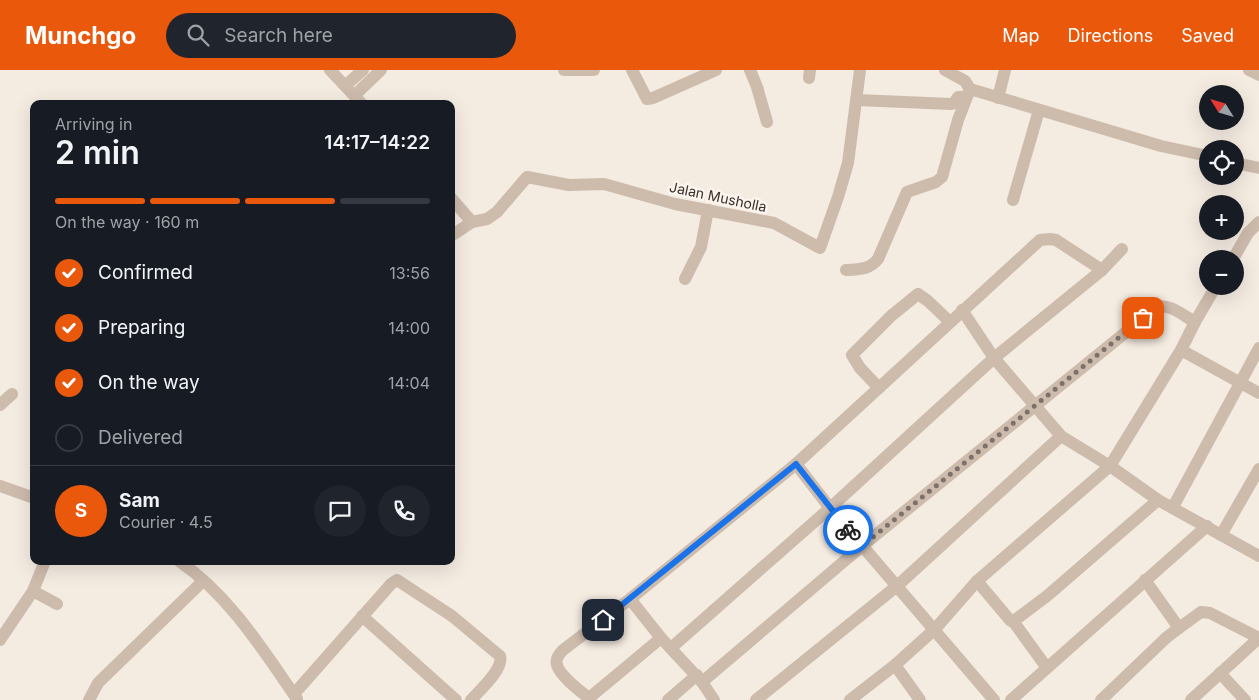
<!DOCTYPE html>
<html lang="en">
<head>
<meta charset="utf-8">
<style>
  body { margin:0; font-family:Inter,sans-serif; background:#20242c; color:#f1f3f6; height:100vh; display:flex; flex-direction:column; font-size:19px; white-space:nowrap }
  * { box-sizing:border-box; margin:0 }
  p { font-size:16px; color:#9ea1a6 }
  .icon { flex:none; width:28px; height:28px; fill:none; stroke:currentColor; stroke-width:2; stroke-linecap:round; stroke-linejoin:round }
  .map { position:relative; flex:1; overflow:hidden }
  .side { position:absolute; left:30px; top:30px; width:425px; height:465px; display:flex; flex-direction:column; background:#171b24; border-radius:10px; box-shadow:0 5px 20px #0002 }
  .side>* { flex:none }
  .needle { width:32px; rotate:307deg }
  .buttons { position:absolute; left:1199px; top:15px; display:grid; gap:10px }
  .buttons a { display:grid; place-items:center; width:45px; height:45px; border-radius:50%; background:#171b24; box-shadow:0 5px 20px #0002; font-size:25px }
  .pin { position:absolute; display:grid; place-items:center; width:42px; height:42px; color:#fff; margin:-21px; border-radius:10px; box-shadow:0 2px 8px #0006 }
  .courier { position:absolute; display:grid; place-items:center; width:50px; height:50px; margin:-25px; border:4px solid #1a73e8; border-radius:50%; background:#fff; color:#222; box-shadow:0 1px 6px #0007 }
  .summary em { font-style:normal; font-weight:600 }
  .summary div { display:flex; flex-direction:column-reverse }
  .summary { display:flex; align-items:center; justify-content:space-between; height:85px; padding:0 25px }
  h1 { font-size:32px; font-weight:600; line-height:38px }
  .bar { display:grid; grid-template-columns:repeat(4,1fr); gap:8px 5px; align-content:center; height:60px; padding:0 25px }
  .bar i { height:6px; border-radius:4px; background:#363941 }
  .bar .current { background:#ea580c }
  .bar p { grid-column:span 4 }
  .line { display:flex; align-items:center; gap:12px; padding:0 25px; border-top:1px solid #363941 }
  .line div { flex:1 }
  .round { display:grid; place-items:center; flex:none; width:52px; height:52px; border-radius:26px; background:#20242c }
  ol { padding:0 25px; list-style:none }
  li { display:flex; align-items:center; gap:15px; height:55px }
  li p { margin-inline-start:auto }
  li .icon { padding:5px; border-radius:50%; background:#ea580c; color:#fff; stroke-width:4 }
  li:last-child { color:#9ea1a6 }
  li i { width:28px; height:28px; border:2px solid #363941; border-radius:50% }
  header { display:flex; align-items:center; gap:30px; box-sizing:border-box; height:70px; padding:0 25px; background:#ea580c; color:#fff }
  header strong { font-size:24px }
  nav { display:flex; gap:28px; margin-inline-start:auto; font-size:18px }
  .search { width:350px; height:45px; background:#20242c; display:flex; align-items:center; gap:12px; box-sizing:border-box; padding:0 18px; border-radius:28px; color:#9ea1a6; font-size:19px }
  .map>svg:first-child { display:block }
</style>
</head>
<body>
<header>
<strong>Munchgo</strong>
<div class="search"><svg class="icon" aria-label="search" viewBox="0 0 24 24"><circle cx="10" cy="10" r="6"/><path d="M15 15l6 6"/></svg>Search here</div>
<nav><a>Map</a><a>Directions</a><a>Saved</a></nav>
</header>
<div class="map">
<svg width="1259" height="630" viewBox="0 0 1259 630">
  <rect width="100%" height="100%" fill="#f4ebe1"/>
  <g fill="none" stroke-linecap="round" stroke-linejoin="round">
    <g stroke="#cdbbac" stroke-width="12">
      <polyline points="330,0 362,34"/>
      <polyline points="564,0 594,0"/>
      <polyline points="632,0 647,29 653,28 716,0"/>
      <polyline points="750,0 757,17 767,52"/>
      <polyline points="945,0 965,11 970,19 1161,76 1208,86"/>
      <polyline points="1249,0 1259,5"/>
      <polyline points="809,8 810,0"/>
      <polyline points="346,15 363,0"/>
      <polyline points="355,25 381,0"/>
      <polyline points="998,28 1005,0"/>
      <polyline points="857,30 951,34 954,33 958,27 966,27"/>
      <polyline points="1235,93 1259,98"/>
      <polyline points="451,128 472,152"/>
      <polyline points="1013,130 1039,40"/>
      <polyline points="451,166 472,152 487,149 497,142 527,107 569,115 604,114 675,134 774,153 820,178 838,127 848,93 860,0"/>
      <polyline points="1233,189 1248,163 1259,152"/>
      <path d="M 846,200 C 859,199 869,200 878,189 L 907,122 L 936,112 L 942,107 L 958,50 L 970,19"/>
      <polyline points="685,209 701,177 708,140"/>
      <polyline points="962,240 994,288 1061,366 1110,396 1158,430 1259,486"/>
      <polyline points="1181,280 1259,323"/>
      <polyline points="879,318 860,298 852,285 891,246 918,224 928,231 950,252"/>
      <polyline points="0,335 12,324"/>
      <polyline points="796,394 830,438 994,630"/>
      <polyline points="0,416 34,428"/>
      <polyline points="1173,437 1259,278"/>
      <polyline points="1221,465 1259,399"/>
      <path d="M 179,491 C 229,525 263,580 297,629"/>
      <polyline points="977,511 1009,549 1011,551 1015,550 1047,526 1158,430"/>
      <polyline points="33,521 57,534"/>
      <polyline points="630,529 661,568 702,612 714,630"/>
      <polyline points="362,546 456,630"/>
      <polyline points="1013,551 1047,598"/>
      <polyline points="1179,558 1201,542 1210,543 1259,568"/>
      <path d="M 661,568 L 589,628 C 580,621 560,606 557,595 C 555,589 559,584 563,580 L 630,529 L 796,394 L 1040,170 L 1050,169 L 1056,170 L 1102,200"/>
      <polyline points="0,570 33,521 45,491"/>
      <polyline points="671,578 830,438 994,288 1102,200 1122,179"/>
      <polyline points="895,595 920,630"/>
      <polyline points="1220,603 1245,630"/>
      <path d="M 702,612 L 862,476 L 1157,237 C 1169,233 1184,246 1195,252"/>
      <path d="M 294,624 L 391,514 L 397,510 L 452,546 L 500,586 C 504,599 480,620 471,630"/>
      <polyline points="89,630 98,613 203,511"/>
      <polyline points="668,630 697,605"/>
      <polyline points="756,630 897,516 1061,366"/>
      <polyline points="850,630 895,595 935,559 977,511 1110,396 1181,280 1195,252 1216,216"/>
      <polyline points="1011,630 1207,456"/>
      <polyline points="1101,630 1167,567 1179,558 1145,510"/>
      <polyline points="1191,630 1259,568"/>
    </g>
  </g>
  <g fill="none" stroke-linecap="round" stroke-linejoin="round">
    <polyline stroke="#7c716b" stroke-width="5" stroke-dasharray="0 9" points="848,460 862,476 1143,248"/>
    <polyline stroke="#1a73e8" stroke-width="6" points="603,550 796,394 848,460"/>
  </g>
  <g text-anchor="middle" stroke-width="5" stroke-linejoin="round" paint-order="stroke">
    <g font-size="14" fill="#3b302b" stroke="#fbf5ee">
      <text transform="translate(718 127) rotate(12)" y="5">Jalan Musholla</text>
    </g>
  </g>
</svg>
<div class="buttons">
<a><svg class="needle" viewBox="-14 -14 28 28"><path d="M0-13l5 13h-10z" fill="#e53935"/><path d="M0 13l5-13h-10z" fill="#9ea1a6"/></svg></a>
<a><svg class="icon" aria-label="locate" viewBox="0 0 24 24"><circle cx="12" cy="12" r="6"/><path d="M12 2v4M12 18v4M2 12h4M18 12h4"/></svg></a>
<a>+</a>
<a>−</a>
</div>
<div class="pin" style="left:1143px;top:248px;background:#ea580c"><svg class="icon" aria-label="bag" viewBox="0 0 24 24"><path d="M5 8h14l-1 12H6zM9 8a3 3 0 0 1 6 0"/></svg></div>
<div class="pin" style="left:603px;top:550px;background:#1f2937"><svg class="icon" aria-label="home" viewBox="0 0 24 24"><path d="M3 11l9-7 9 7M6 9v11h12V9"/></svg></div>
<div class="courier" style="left:848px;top:460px"><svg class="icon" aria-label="bike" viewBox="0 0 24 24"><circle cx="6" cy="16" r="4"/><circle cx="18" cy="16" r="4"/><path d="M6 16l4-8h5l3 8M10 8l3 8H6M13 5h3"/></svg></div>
<section class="side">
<div class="summary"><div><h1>2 min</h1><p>Arriving in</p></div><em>14:17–14:22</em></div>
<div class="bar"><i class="current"></i><i class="current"></i><i class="current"></i><i></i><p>On the way · 160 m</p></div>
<ol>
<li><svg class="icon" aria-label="check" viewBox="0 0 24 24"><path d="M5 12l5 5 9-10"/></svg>Confirmed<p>13:56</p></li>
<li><svg class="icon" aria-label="check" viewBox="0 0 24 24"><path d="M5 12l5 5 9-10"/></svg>Preparing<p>14:00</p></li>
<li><svg class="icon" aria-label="check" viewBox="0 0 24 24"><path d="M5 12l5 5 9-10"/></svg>On the way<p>14:04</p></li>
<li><i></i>Delivered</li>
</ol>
<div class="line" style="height:90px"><b class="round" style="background:#ea580c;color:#fff">S</b><div><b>Sam</b><p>Courier · 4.5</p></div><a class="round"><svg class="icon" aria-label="chat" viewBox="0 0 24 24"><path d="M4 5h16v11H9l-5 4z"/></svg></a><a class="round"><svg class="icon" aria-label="phone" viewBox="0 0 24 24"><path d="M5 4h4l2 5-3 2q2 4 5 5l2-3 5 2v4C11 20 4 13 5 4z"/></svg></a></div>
</section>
</div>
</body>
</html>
